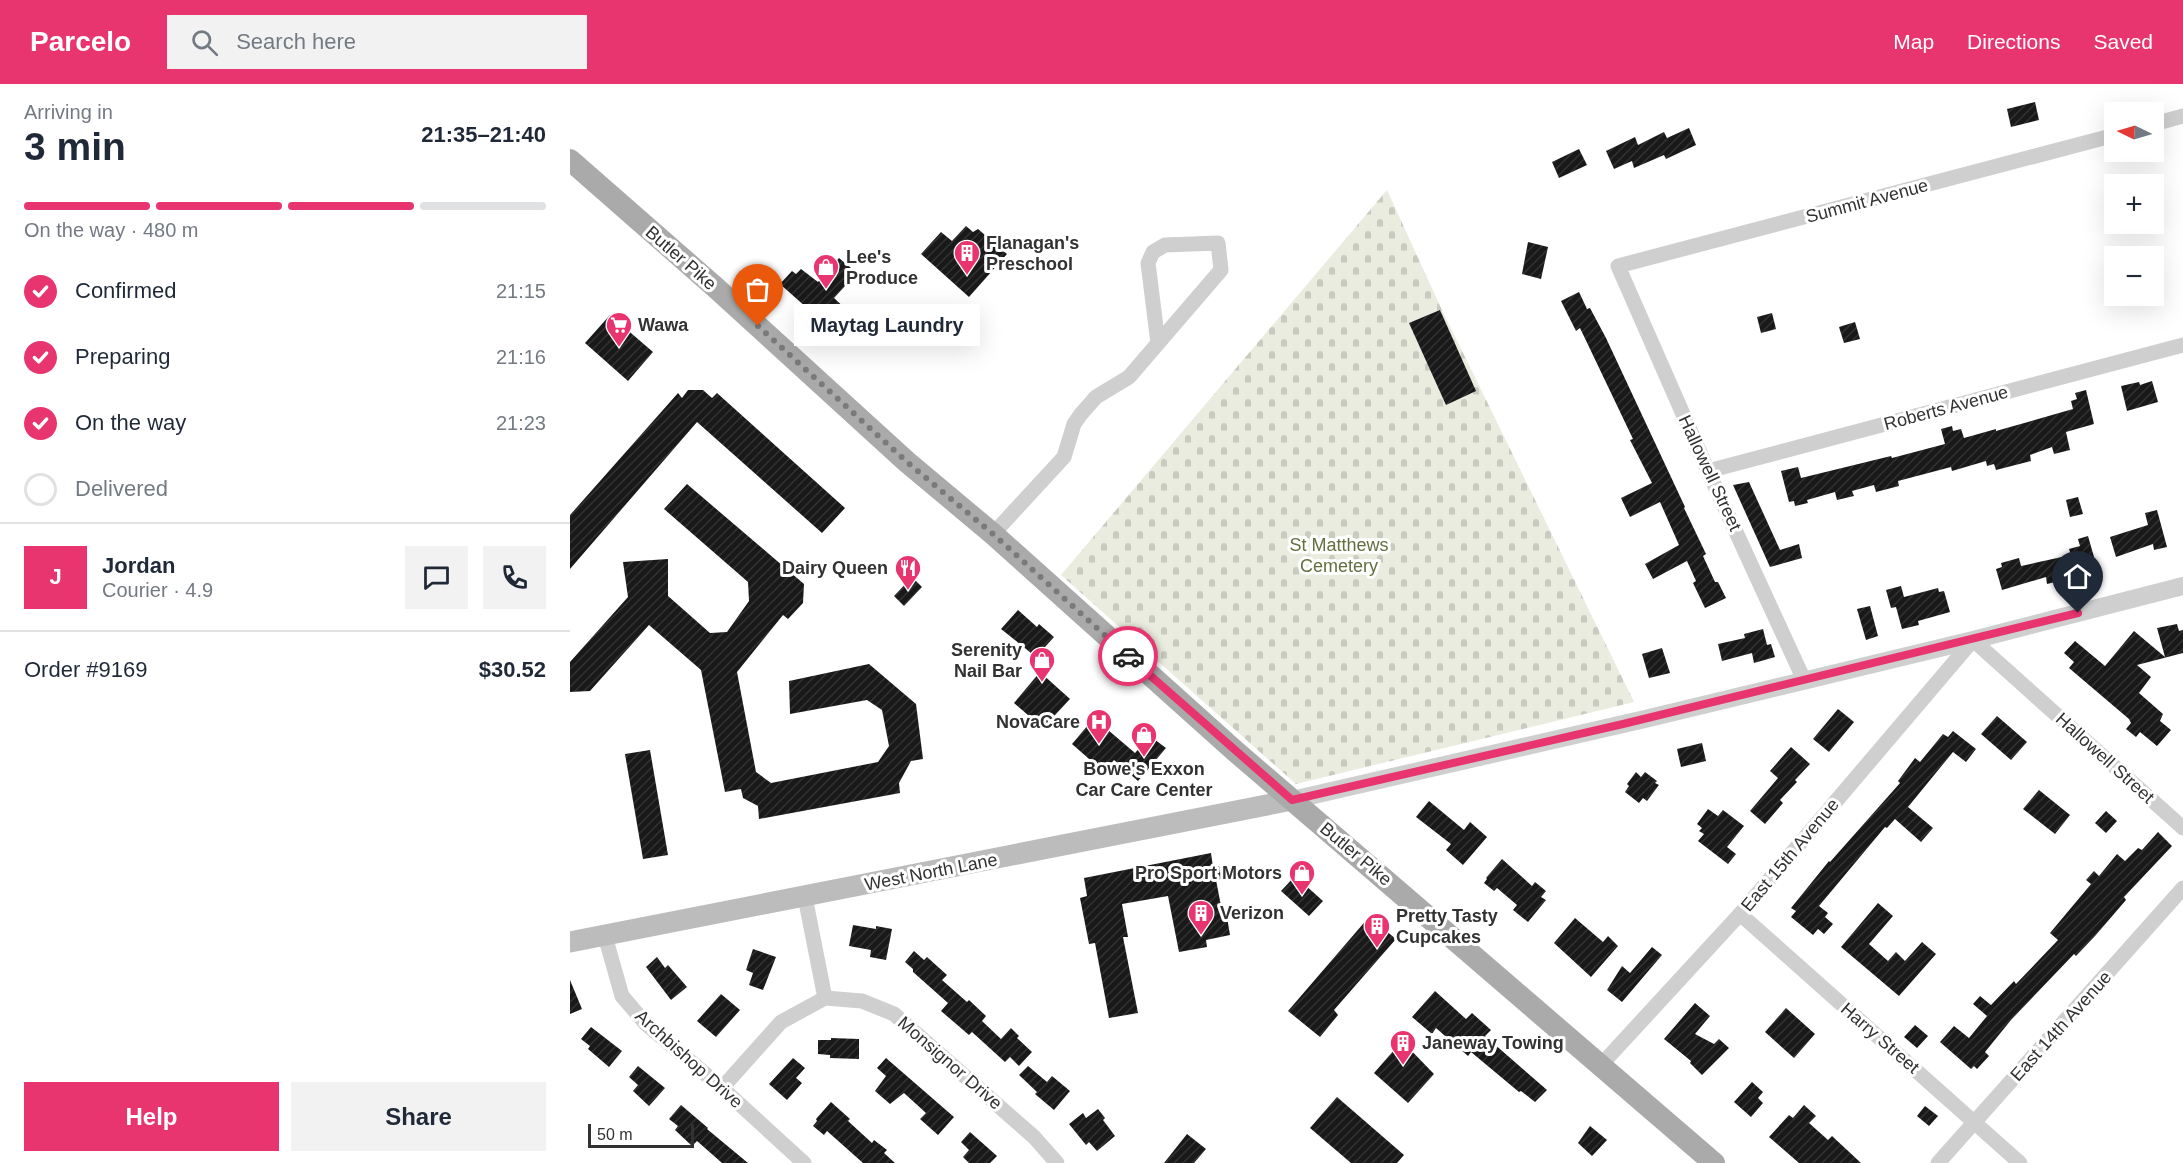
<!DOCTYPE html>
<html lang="en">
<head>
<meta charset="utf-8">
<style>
  body { margin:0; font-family:Arial,sans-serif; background:#f2f2f3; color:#1f2937; height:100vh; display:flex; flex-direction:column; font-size:22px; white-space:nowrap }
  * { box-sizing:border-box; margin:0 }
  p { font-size:20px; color:#747a83 }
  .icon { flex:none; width:33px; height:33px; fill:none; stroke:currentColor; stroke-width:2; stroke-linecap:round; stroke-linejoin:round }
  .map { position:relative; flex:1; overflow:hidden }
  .details { display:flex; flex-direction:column; background:#fff; width:570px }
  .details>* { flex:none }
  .needle { width:39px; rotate:275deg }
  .buttons { position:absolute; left:1534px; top:18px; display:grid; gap:12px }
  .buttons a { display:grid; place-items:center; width:60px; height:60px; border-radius:0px; background:#fff; box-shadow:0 6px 24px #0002; font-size:30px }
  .scale { position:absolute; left:18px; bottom:15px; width:106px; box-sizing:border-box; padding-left:6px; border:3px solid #323232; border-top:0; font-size:16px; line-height:21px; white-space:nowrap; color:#323232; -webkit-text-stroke:4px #fff; paint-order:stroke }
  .pin { position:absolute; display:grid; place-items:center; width:51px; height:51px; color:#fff; margin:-62px -26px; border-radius:50% 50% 50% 0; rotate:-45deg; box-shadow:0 0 6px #0007 }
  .pin .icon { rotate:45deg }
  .courier { position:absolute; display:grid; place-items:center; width:60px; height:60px; margin:-30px; border:4px solid #e83570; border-radius:50%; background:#fff; color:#222; box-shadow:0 2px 8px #0007 }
  .bubble { position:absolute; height:42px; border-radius:0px; background:#fff; box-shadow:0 6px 24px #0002; font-size:20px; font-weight:600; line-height:42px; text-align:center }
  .head em { font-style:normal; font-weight:600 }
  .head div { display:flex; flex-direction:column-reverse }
  .head { display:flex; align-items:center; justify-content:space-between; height:102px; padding:0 24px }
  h1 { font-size:39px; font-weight:600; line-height:45px }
  .bar { display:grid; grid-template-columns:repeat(4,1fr); gap:9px 6px; align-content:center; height:72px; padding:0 24px }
  .bar i { height:8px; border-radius:4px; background:#e0e1e3 }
  .bar .active { background:#e83570 }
  .bar p { grid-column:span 4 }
  .line { display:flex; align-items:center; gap:15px; padding:0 24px; border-top:2px solid #e0e1e3 }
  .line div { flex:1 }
  .round { display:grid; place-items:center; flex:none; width:63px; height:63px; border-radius:0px; background:#f2f2f3 }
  ol { padding:0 24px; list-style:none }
  li { display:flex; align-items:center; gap:18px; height:66px }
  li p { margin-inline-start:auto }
  li .icon { padding:6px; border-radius:50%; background:#e83570; color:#fff; stroke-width:4 }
  li:last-child { color:#747a83 }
  li i { width:33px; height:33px; border:3px solid #e0e1e3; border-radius:50% }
  .action { display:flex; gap:12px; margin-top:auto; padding:12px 24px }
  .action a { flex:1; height:69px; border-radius:0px; background:#e83570; color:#fff; font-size:24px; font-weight:600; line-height:69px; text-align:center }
  .action a+a { background:#f2f2f3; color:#1f2937 }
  header { display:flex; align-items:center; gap:36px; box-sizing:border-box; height:84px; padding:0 30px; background:#e83570; color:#fff }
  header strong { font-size:28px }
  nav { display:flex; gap:33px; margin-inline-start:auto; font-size:21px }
  .search { width:420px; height:54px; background:#f2f2f3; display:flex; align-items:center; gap:15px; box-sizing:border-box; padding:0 21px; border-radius:0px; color:#747a83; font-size:22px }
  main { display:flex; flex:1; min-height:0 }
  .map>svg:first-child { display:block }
</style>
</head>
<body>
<header>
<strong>Parcelo</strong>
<div class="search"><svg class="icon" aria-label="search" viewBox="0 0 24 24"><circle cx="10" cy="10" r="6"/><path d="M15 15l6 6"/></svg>Search here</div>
<nav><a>Map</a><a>Directions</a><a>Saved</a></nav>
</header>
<main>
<section class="details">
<div class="head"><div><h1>3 min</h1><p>Arriving in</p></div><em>21:35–21:40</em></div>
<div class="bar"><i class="active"></i><i class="active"></i><i class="active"></i><i></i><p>On the way · 480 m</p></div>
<ol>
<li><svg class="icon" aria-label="check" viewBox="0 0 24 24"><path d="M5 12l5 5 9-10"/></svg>Confirmed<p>21:15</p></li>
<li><svg class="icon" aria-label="check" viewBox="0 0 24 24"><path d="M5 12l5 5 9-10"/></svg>Preparing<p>21:16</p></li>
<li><svg class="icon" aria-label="check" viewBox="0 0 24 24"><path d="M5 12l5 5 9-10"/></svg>On the way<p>21:23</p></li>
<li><i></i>Delivered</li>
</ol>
<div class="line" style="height:108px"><b class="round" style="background:#e83570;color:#fff">J</b><div><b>Jordan</b><p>Courier · 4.9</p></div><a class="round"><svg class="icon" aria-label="chat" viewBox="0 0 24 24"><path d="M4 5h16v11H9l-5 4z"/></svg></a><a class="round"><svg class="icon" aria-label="phone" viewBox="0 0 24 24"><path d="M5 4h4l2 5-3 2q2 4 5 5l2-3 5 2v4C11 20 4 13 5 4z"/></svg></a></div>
<div class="line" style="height:78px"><div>Order #9169</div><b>$30.52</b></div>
<div class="action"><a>Help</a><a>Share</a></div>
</section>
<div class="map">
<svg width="1613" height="1079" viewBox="0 0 1613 1079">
  <defs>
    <pattern id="cemetery-stones" width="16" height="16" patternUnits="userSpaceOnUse" patternTransform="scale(1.5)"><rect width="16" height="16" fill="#e9ecde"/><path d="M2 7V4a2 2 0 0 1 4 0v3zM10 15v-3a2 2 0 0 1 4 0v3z" fill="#c8cbbf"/></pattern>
    <pattern id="building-hatch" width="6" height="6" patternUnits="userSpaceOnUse" patternTransform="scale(1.5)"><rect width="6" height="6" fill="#191919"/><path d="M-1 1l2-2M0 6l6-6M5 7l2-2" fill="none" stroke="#323232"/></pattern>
  </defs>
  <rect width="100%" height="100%" fill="#fff"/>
  <polygon fill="url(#cemetery-stones)" points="817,106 871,224 1064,618 726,700 491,491"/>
  <g fill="url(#building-hatch)">
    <polygon points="1465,18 1469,36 1441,43 1437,25"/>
    <polygon points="1119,44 1126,61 1096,75 1094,71 1064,84 1062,77 1044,85 1036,67 1065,53 1068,61 1094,48 1097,54"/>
    <polygon points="1009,65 1017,81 989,94 982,78"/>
    <polygon points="396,142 403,148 408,145 437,170 399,213 351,170 371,148 382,157"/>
    <polygon points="958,158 978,163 971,195 952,190"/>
    <polygon points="269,174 287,189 264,214 280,229 264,248 210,200 222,187 226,190 231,185 248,198"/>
    <polygon points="1009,208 1017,225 1020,224 1036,254 1115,423 1114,424 1136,470 1133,472 1145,498 1148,498 1156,514 1135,524 1123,499 1126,497 1117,477 1083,495 1075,480 1109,461 1090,418 1060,433 1051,414 1082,399 1060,356 1063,355 1010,244 1006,247 991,217"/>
    <polygon points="870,226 906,307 876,321 839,239"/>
    <polygon points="1202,229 1206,245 1191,249 1187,233"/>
    <polygon points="40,231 83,268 58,297 15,259"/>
    <polygon points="1285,238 1290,255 1274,259 1269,243"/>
    <polygon points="1582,297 1588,318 1557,327 1551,302 1569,298 1570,301"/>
    <polygon points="118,306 133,306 142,314 147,309 275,424 252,449 127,338 0,485 0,431 108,309 112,314"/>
    <polygon points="1516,306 1524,340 1496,348 1500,366 1484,370 1482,363 1460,371 1461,377 1426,386 1424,380 1417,382 1416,377 1382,387 1381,383 1328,397 1329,402 1306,408 1304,401 1282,407 1284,412 1267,416 1265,408 1237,416 1238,419 1225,422 1224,417 1219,418 1211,387 1228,383 1231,394 1321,372 1322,374 1375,360 1371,345 1382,342 1383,347 1391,345 1394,354 1426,345 1426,347 1503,325 1501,317 1507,315 1505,309"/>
    <polygon points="1179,398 1210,466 1229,460 1232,474 1200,483 1163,401"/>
    <polygon points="117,400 234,500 233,519 218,535 213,531 167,588 186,688 201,699 308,678 319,662 312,626 297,616 220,630 219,597 299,580 346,620 353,675 341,677 329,699 330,709 189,735 188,722 173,714 171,705 155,708 131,586 79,541 20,607 0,608 0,578 58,513 53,478 98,475 98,512 140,549 157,548 179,517 178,498 94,425"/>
    <polygon points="1508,413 1513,430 1500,433 1496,416"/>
    <polygon points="1587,426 1597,463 1584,466 1583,460 1546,473 1540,453 1578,441 1575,429"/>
    <polygon points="1518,452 1526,480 1520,482 1522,487 1515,489 1515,491 1477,500 1476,493 1432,506 1426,485 1432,483 1431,479 1449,474 1451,482 1501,471 1499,465 1510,462 1508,455"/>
    <polygon points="342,493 352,503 334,522 324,512"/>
    <polygon points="1331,502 1334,513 1368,504 1369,508 1374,507 1380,528 1348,537 1349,541 1332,545 1326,523 1321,524 1316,506"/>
    <polygon points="1300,522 1308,552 1296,556 1287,525"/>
    <polygon points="448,526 467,543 469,540 484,553 466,573 431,545"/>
    <polygon points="1607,540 1609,547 1613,546 1613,569 1567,581 1581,593 1569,609 1593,630 1590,637 1601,646 1587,662 1570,648 1566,653 1556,645 1561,639 1559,635 1499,584 1504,578 1494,569 1505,557 1535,582 1564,547 1595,573 1587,544"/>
    <polygon points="1193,545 1197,561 1201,560 1205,573 1184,579 1182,569 1152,577 1148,560 1175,554 1174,550"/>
    <polygon points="1092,564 1100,589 1079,594 1072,570"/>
    <polygon points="470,588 500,615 473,644 444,619"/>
    <polygon points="1268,625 1284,638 1259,668 1243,655"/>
    <polygon points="1427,632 1457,658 1441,676 1411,650"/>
    <polygon points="524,634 565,669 580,652 596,664 568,697 544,676 534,688 502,660"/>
    <polygon points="1383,647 1406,665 1396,678 1383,668 1338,723 1363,744 1351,758 1325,735 1317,744 1315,743 1249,822 1258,829 1255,833 1263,840 1254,850 1248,845 1243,851 1221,833 1226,827 1221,824 1259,777 1260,778 1330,699 1328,697 1345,674 1350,678 1373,650 1378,653"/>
    <polygon points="1132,659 1136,677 1111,683 1107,665"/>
    <polygon points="1221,663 1240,680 1225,696 1227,698 1210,716 1213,719 1195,740 1180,727 1208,694 1200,687"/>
    <polygon points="80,666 98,771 73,775 55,670"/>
    <polygon points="1066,688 1071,693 1075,688 1087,697 1085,699 1089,701 1077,717 1073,714 1069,719 1055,708 1059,702 1057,700"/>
    <polygon points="1469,706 1500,731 1485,750 1453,725"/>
    <polygon points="859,717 894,746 900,738 917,753 893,781 876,766 881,760 846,733"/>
    <polygon points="1138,725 1148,732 1153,726 1174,742 1157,763 1166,770 1158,780 1128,757 1134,750 1129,747 1132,744 1127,740"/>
    <polygon points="1536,727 1547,737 1536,749 1525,739"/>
    <polygon points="1588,748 1602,762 1554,813 1556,816 1525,852 1506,872 1504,870 1441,936 1415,968 1419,972 1407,985 1404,982 1401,985 1370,958 1384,942 1399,954 1417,932 1403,920 1410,912 1421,921 1444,897 1446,900 1488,856 1480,849 1521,800 1516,796 1524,787 1529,792 1547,770 1555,777 1568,764 1572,766"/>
    <polygon points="641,769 643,783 649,782 652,795 646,796 652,827 656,827 660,851 636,856 637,863 609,868 598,812 552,820 558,853 553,853 568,929 539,934 525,859 519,860 510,814 517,812 514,794"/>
    <polygon points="932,775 962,802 965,798 976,807 971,813 976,816 958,838 943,826 947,821 927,804 924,807 914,799 917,795 916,794"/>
    <polygon points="725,792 753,817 739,832 711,807"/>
    <polygon points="1308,819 1323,832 1299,860 1318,877 1326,868 1335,877 1352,858 1366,870 1329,912 1271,863"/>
    <polygon points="799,833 826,855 764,926 768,931 750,953 718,927"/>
    <polygon points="1005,834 1033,858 1038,852 1048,862 1021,893 984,859"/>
    <polygon points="283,841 306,845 306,842 322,845 316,876 300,873 301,866 279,862"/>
    <polygon points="1082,863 1092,871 1052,918 1037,906 1052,882 1060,889"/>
    <polygon points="183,865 206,873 193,906 179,901 183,889 176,886"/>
    <polygon points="344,867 354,876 357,873 377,891 372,896 397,918 399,916 416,932 412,937 431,955 441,944 449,952 447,954 462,968 449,982 440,973 435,978 402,948 399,951 371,927 378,919 343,888 343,885 335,878"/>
    <polygon points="87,873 95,884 98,881 117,903 101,916 76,883"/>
    <polygon points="0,896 12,925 0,930"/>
    <polygon points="865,907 896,935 902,929 921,946 915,952 977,1006 965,1018 951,1007 949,1008 901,968 898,972 866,944 862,950 842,933"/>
    <polygon points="151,910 170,926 146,953 127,937"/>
    <polygon points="1125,919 1140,932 1125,950 1144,960 1149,955 1159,964 1132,991 1120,979 1121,977 1094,955"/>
    <polygon points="1216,924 1245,950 1224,974 1195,948"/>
    <polygon points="1345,941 1358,952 1347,964 1334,953"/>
    <polygon points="21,943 52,967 39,983 18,965 20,962 11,955"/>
    <polygon points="261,954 289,955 289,975 260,974 260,971 248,970 248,956 261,956"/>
    <polygon points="832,957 864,990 838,1019 804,989"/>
    <polygon points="223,974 235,984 226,994 232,999 217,1016 199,1000"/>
    <polygon points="316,974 384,1033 368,1051 350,1035 356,1029 334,1009 320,1020 305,1007 316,992 307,984"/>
    <polygon points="68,982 95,1004 79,1022 63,1007 68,1001 59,993"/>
    <polygon points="458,982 477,998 482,992 500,1007 484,1026 465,1010 467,1008 449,991"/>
    <polygon points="1182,998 1193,1008 1188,1014 1193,1019 1181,1033 1164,1018"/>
    <polygon points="767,1013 834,1071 827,1079 781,1079 740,1044"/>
    <polygon points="261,1018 280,1035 278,1037 302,1059 304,1056 317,1066 314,1069 325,1079 293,1079 257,1047 254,1051 243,1042 247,1037 246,1035"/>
    <polygon points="111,1021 138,1044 137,1045 178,1079 152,1079 127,1057 122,1062 105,1046 108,1042 99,1035"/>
    <polygon points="1234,1021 1246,1032 1239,1039 1258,1056 1262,1052 1291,1079 1229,1079 1199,1053 1219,1031 1223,1034"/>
    <polygon points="1355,1022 1368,1032 1359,1042 1347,1032"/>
    <polygon points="528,1025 535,1034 533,1036 545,1052 527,1067 519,1058 516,1061 499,1040 513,1029 516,1034"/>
    <polygon points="1020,1042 1037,1056 1022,1072 1008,1059"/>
    <polygon points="400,1048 427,1072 420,1079 399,1079 393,1073 399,1066 391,1058"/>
    <polygon points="617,1050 636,1065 624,1079 594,1079"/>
  </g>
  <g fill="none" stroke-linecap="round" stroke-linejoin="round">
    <g stroke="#cfcfcf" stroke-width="15">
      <polyline points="1584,40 1613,32"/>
      <polyline points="1138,387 1613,261"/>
      <polyline points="423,450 494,373 504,340 511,330 526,313 559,293 651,186 648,159 595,161 583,168 578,179 588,259"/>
      <polyline points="1234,596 1138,387 1048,182 1545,51"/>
      <polyline points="235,813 255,914"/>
      <polyline points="1170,830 1450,1079"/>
      <polyline points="35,852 52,912 76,940 152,1004 234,1079"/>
      <polyline points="1031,981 1170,830 1403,556 1613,744"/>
      <polyline points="152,1004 211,938 255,914 292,917 324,930 464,1053 487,1079"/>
      <polyline points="1368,1079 1613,804"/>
    </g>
    <polyline stroke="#cfcfcf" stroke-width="18" points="722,716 1075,635 1403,556 1613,502"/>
    <polyline stroke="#bcbcbc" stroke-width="21" points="0,858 722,716"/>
    <polyline stroke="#aaa" stroke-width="22" points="0,76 145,203 337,378 423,450 665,667 1144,1079"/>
  </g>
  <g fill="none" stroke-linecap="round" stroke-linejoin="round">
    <polyline stroke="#7a7a7a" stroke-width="6" stroke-dasharray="0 10.8" points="188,242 337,378 423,450 558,572"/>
    <polyline stroke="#e83570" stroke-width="8" points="558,572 722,716 1053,640 1508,529"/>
  </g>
  <defs>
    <g id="building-pin" transform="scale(1.35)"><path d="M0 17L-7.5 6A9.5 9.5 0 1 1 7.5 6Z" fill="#e83570" stroke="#fff"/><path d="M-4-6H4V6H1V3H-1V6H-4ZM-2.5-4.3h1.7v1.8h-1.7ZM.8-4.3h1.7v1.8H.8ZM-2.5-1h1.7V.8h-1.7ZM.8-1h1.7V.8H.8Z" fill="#fff"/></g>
    <g id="shop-pin" transform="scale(1.35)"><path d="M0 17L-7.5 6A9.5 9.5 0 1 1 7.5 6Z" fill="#e83570" stroke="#fff"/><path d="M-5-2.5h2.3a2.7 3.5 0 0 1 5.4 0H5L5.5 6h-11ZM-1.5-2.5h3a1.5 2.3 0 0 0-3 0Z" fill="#fff"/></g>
    <g id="supermarket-pin" transform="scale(1.35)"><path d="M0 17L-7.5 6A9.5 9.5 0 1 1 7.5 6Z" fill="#e83570" stroke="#fff"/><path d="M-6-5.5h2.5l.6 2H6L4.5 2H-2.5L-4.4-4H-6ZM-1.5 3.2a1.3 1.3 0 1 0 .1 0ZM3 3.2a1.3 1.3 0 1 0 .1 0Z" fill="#fff"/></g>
    <g id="restaurant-pin" transform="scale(1.35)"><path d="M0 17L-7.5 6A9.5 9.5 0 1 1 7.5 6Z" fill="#e83570" stroke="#fff"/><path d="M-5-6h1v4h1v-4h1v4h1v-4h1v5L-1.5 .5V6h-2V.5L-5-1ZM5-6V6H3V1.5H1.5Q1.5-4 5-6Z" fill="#fff"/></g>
    <g id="hospital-pin" transform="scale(1.35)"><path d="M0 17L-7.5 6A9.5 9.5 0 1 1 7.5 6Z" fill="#e83570" stroke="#fff"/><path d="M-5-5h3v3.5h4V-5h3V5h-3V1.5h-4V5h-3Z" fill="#fff"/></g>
  </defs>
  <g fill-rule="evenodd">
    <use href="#building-pin" x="397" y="169"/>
    <use href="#shop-pin" x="256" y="183"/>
    <use href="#supermarket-pin" x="49" y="241"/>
    <use href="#restaurant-pin" x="338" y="484"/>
    <use href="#shop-pin" x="472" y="576"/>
    <use href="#hospital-pin" x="529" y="638"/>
    <use href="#shop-pin" x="574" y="651"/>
    <use href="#shop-pin" x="732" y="789"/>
    <use href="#building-pin" x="631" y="829"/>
    <use href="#building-pin" x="807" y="842"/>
    <use href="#building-pin" x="833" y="959"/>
  </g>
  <g text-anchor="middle" stroke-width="6" stroke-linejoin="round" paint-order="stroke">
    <g font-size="18" fill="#323232" stroke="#fff">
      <text transform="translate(1297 117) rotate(-15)" y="6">Summit Avenue</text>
      <text transform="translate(111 174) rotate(41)" y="6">Butler Pike</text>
      <text transform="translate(1376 324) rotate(-15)" y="6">Roberts Avenue</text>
      <text transform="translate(1140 389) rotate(65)" y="6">Hallowell Street</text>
      <text transform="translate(1535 674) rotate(42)" y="6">Hallowell Street</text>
      <text transform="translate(786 770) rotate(40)" y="6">Butler Pike</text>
      <text transform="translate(1220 771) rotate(-50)" y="6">East 15th Avenue</text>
      <text transform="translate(361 788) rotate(-11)" y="6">West North Lane</text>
      <text transform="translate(1491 942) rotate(-48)" y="6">East 14th Avenue</text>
      <text transform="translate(1310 954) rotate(41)" y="6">Harry Street</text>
      <text transform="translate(119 975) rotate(42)" y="6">Archbishop Drive</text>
      <text transform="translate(380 979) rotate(41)" y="6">Monsignor Drive</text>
    </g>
    <g font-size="18" font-weight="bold" fill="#323232" stroke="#fff" text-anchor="start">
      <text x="416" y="165">Flanagan's<tspan x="416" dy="21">Preschool</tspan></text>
      <text x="276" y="179">Lee's<tspan x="276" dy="21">Produce</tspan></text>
      <text x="68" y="247">Wawa</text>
      <text x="318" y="490" text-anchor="end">Dairy Queen</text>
      <text x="452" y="572" text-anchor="end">Serenity<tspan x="452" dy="21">Nail Bar</tspan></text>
      <text x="510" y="644" text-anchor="end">NovaCare</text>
      <text x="574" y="691" text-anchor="middle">Bowe's Exxon<tspan x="574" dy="21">Car Care Center</tspan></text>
      <text x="712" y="795" text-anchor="end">Pro Sport Motors</text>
      <text x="650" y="835">Verizon</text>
      <text x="826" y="838">Pretty Tasty<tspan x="826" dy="21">Cupcakes</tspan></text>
      <text x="852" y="965">Janeway Towing</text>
    </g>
    <g font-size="18" fill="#62703e" stroke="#fff">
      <text x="769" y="467">St Matthews<tspan x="769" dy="21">Cemetery</tspan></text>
    </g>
  </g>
</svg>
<div class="buttons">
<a><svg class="needle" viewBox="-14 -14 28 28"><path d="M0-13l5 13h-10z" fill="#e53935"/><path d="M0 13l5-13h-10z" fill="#747a83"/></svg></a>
<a>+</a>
<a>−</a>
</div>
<div class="scale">50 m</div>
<div class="pin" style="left:188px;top:242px;background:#ea580c"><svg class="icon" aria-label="bag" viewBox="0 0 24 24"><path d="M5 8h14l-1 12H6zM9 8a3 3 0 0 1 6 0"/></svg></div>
<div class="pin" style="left:1508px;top:529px;background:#1f2937"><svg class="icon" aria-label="home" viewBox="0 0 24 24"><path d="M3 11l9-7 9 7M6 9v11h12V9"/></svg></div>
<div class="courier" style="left:558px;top:572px"><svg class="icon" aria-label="car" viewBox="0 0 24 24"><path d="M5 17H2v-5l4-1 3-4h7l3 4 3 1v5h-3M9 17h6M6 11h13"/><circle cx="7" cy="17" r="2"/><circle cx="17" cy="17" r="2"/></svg></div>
<div class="bubble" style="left:224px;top:220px;width:186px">Maytag Laundry</div>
</div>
</main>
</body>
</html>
